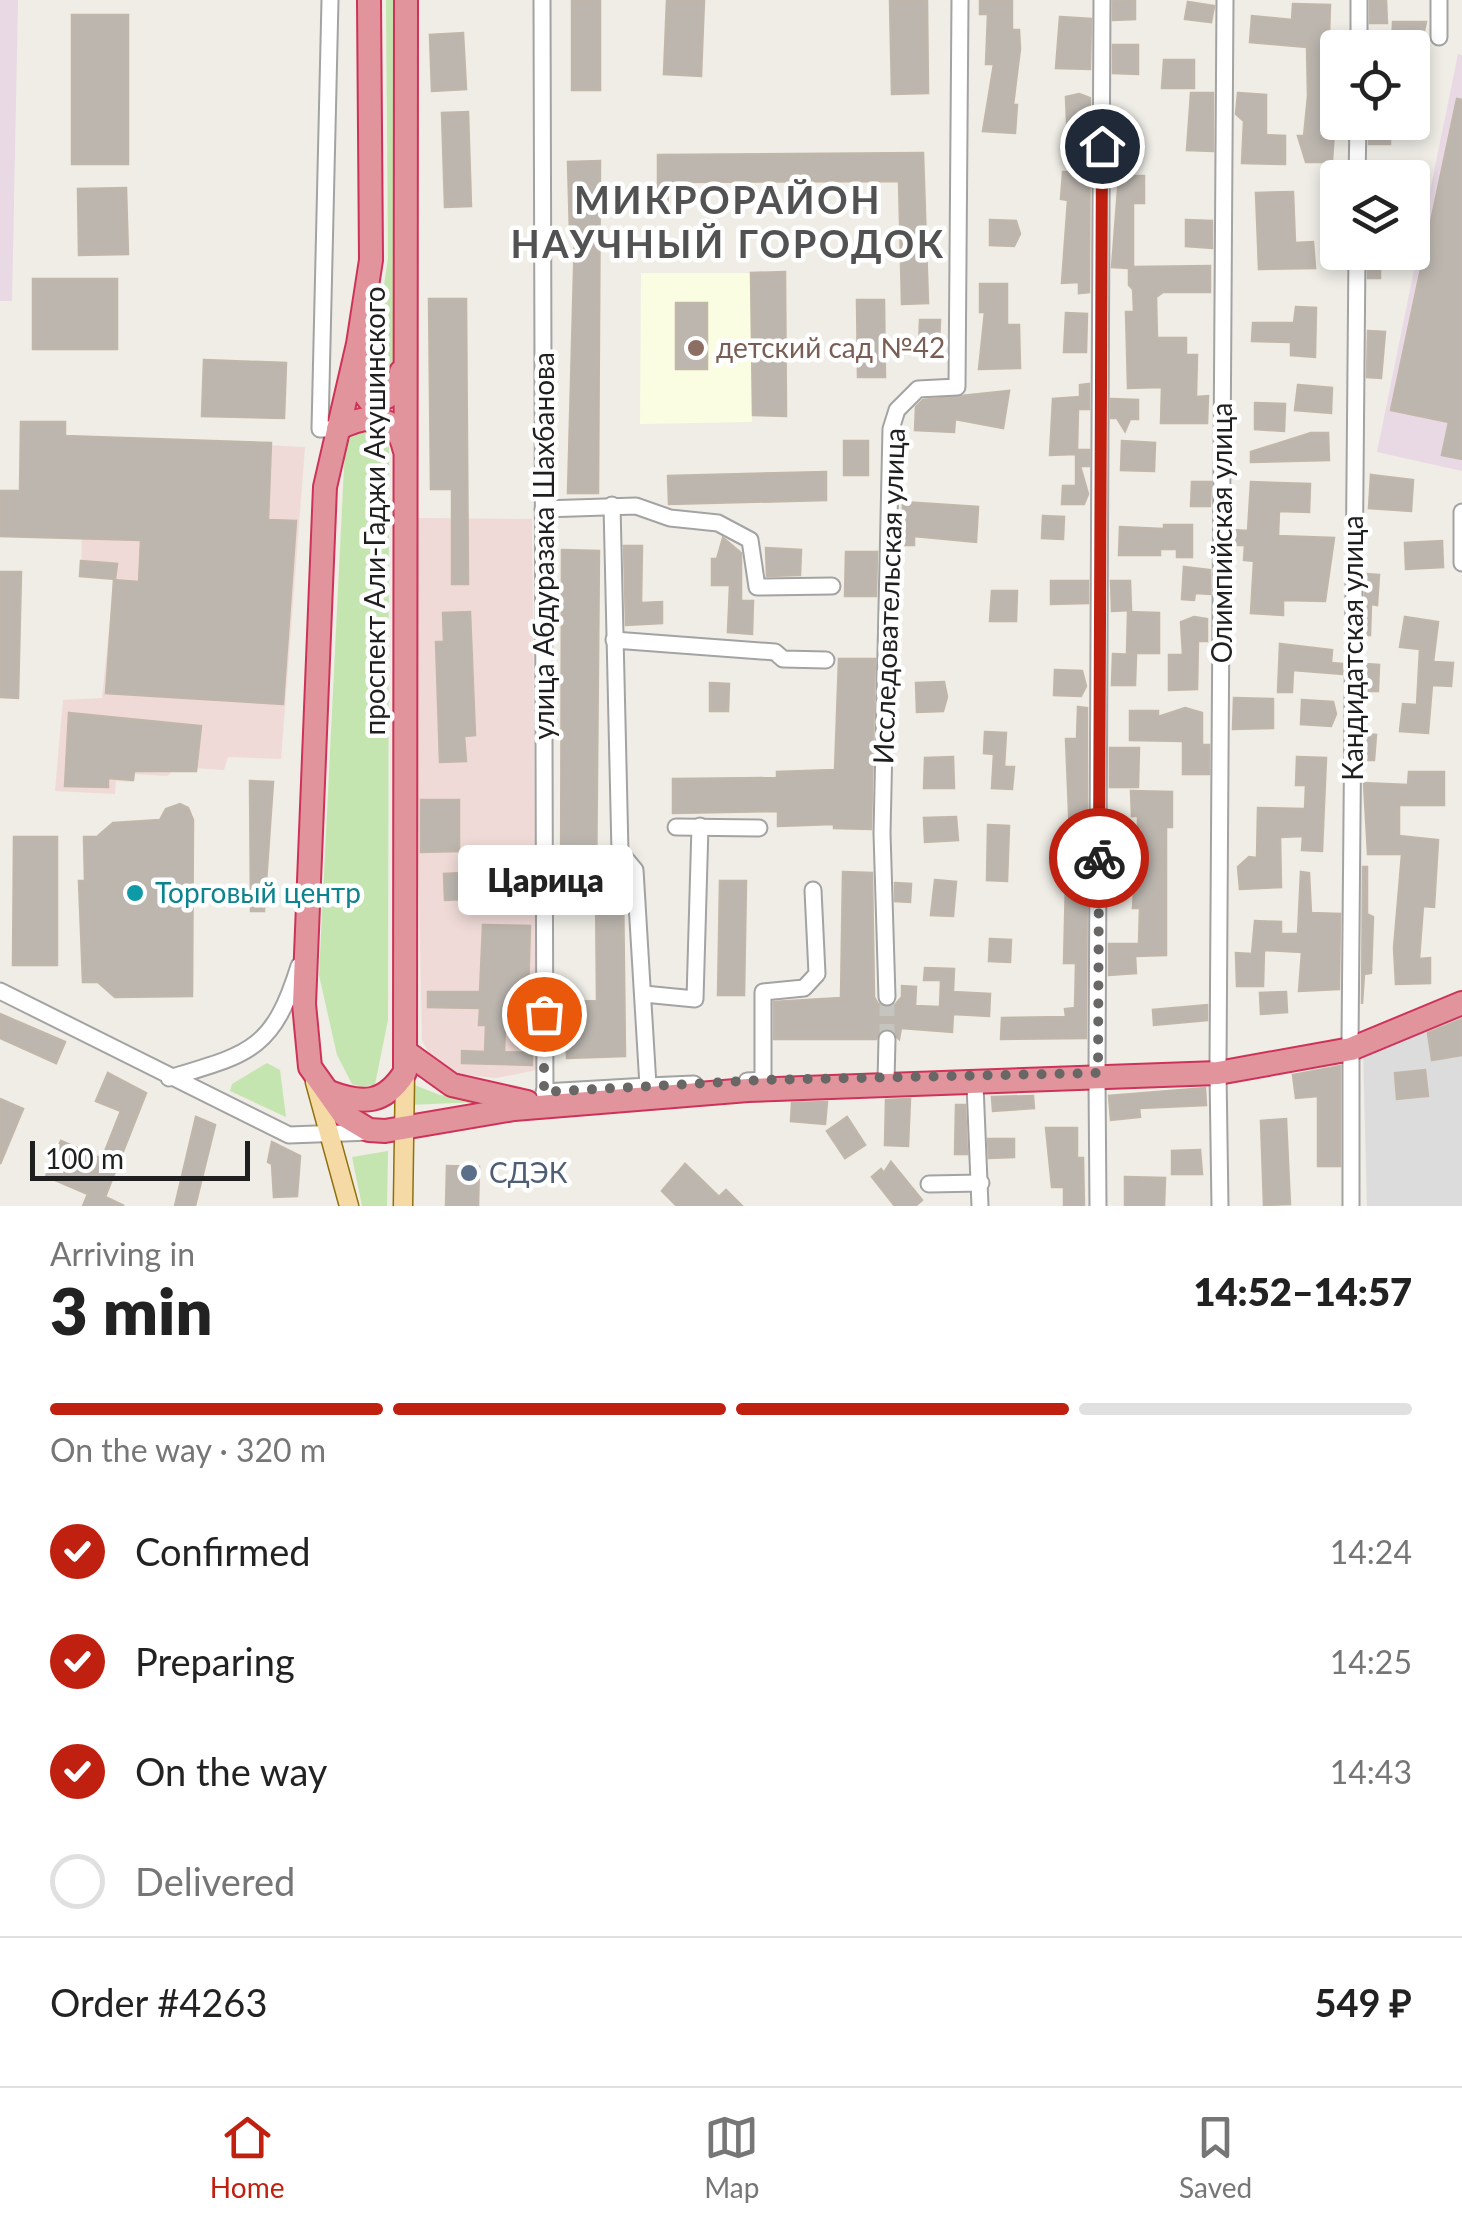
<!DOCTYPE html>
<html lang="en">
<head>
<meta charset="utf-8">
<style>
  body { margin:0; font-family:Lato,sans-serif; background:#f6f6f6; color:#222; height:100vh; display:flex; flex-direction:column; font-size:38px; white-space:nowrap }
  * { box-sizing:border-box; margin:0 }
  p { font-size:32px; color:#767676 }
  .icon { flex:none; width:55px; height:55px; fill:none; stroke:currentColor; stroke-width:2; stroke-linecap:round; stroke-linejoin:round }
  .map { position:relative; height:1206px; overflow:hidden }
  .panel { display:flex; flex-direction:column; background:#fff; flex:1 }
  .panel>* { flex:none }
  .fabs { position:absolute; left:1320px; top:30px; display:grid; gap:20px }
  .fabs a { display:grid; place-items:center; width:110px; height:110px; border-radius:10px; background:#fff; box-shadow:0 5px 15px #0003; font-size:50px }
  .scale { position:absolute; left:30px; bottom:25px; width:220px; box-sizing:border-box; padding-left:10px; border:5px solid #1f1f1f; border-top:0; font-size:28px; line-height:35px; white-space:nowrap; color:#1f1f1f; -webkit-text-stroke:8px #fff; paint-order:stroke }
  .pin { position:absolute; display:grid; place-items:center; width:85px; height:85px; color:#fff; margin:-42px; border:5px solid #fff; border-radius:50%; box-shadow:0 2px 10px #0007 }
  .courier { position:absolute; display:grid; place-items:center; width:100px; height:100px; margin:-50px; border:8px solid #c0200f; border-radius:50%; background:#fff; color:#222; box-shadow:0 2px 12px #0007 }
  .bubble { position:absolute; height:70px; border-radius:10px; background:#fff; box-shadow:0 5px 15px #0003; font-size:32px; font-weight:800; line-height:70px; text-align:center }
  .summary em { font-style:normal; font-weight:800 }
  .summary div { display:flex; flex-direction:column-reverse }
  .summary { display:flex; align-items:center; justify-content:space-between; height:170px; padding:0 50px }
  h1 { font-size:65px; font-weight:800; line-height:75px }
  .bar { display:grid; grid-template-columns:repeat(4,1fr); gap:15px 10px; align-content:center; height:120px; padding:0 50px }
  .bar i { height:12px; border-radius:8px; background:#e0e0e0 }
  .bar .active { background:#c0200f }
  .bar p { grid-column:span 4 }
  .line { display:flex; align-items:center; gap:25px; padding:0 50px; border-top:2px solid #e0e0e0 }
  .line div { flex:1 }
  ol { padding:0 50px; list-style:none }
  li { display:flex; align-items:center; gap:30px; height:110px }
  li p { margin-inline-start:auto }
  li .icon { padding:10px; border-radius:50%; background:#c0200f; color:#fff; stroke-width:4 }
  li:last-child { color:#767676 }
  li i { width:55px; height:55px; border:5px solid #e0e0e0; border-radius:50% }
  .tabs { display:flex; justify-content:space-around; align-items:center; height:140px; border-top:2px solid #e0e0e0; background:#fff; font-size:28px; color:#767676 }
  .tabs a { display:grid; justify-items:center; gap:5px }
  .tabs .active { color:#c0200f }
  .map>svg:first-child { display:block }
</style>
</head>
<body>
<div class="map">
<svg width="1462" height="1206" viewBox="0 0 1462 1206">
  <rect width="100%" height="100%" fill="#efede6"/>
  <polygon fill="#dddcdc" points="1462,1013 1462,1206 1367,1206 1363,1052"/>
  <g fill="#efdad7">
    <polygon points="84,436 305,447 281,759 228,757 224,770 178,767 167,776 134,774 133,782 116,781 115,794 55,791 63,700 102,698 114,580 81,576"/>
    <polygon points="411,518 532,519 537,1070 496,1078 456,1074 435,1064 422,1040"/>
  </g>
  <g fill="#e8d9e4">
    <polygon points="0,0 18,0 12,301 0,301"/>
    <polygon points="1458,54 1462,55 1462,471 1377,452"/>
  </g>
  <polygon fill="#fafde2" points="641,273 751,273 752,422 640,424"/>
  <g fill="#c5e5b0">
    <polygon points="386,0 395,0 396,370 383,389 372,383 371,375 388,258"/>
    <polygon points="367,430 384,439 389,448 388,1020 375,1084 363,1087 352,1084 337,1055 319,975 345,447 350,438"/>
    <polygon points="267,1063 280,1070 286,1117 230,1091 232,1084"/>
    <polygon points="412,1084 440,1095 504,1101 408,1105"/>
    <polygon points="388,1151 387,1206 362,1206 352,1157"/>
  </g>
  <g fill="#bcb6af" stroke="#c0b6aa" stroke-width="2.5">
    <rect x="572" y="0" width="28" height="90"/>
    <polygon points="667,0 704,0 701,76 664,74"/>
    <polygon points="890,0 927,0 928,93 892,94"/>
    <polygon points="980,0 1012,0 1012,30 1019,30 1020,49 1013,105 1017,105 1015,133 983,131 994,64 986,64 988,14 980,14"/>
    <polygon points="1135,0 1135,19 1113,20 1113,1"/>
    <polygon points="1370,0 1386,0 1387,23 1370,23"/>
    <polygon points="1188,2 1214,6 1211,22 1185,19"/>
    <polygon points="1293,4 1330,5 1328,65 1338,65 1332,162 1306,162 1298,136 1304,136 1308,96 1307,47 1250,42 1252,16 1292,20"/>
    <rect x="72" y="15" width="56" height="149"/>
    <polygon points="1060,17 1091,19 1090,69 1056,68"/>
    <polygon points="1393,22 1426,22 1420,48 1392,48"/>
    <polygon points="463,33 466,89 432,91 430,35"/>
    <polygon points="1113,45 1138,45 1138,74 1113,73"/>
    <polygon points="1164,60 1194,60 1194,88 1162,88"/>
    <polygon points="1191,93 1213,93 1213,151 1187,150"/>
    <polygon points="1238,93 1266,95 1266,135 1285,136 1285,164 1242,163 1244,121 1236,114"/>
    <polygon points="1079,94 1090,98 1089,292 1079,293 1079,282 1062,283 1068,200 1061,199 1063,172 1069,172 1066,97"/>
    <polygon points="1457,99 1462,100 1462,459 1442,455 1449,422 1391,410"/>
    <polygon points="468,112 471,206 445,207 442,113"/>
    <rect x="1369" y="122" width="21" height="22"/>
    <polygon points="923,153 928,303 902,304 899,181 669,182 667,205 658,205 658,155"/>
    <polygon points="600,161 598,493 568,493 575,234 570,234 568,162"/>
    <polygon points="1119,176 1144,176 1144,203 1133,203 1133,267 1210,266 1210,292 1163,292 1156,297 1157,338 1186,338 1186,355 1197,355 1196,397 1208,396 1207,423 1161,423 1162,387 1128,388 1126,312 1134,312 1133,289 1129,285 1129,268 1112,267"/>
    <polygon points="126,188 128,254 79,255 78,189"/>
    <polygon points="1293,192 1295,243 1313,242 1315,268 1259,269 1256,193"/>
    <polygon points="990,220 1016,221 1020,234 1014,246 990,245"/>
    <polygon points="1186,220 1212,221 1212,248 1186,246"/>
    <polygon points="1368,259 1380,260 1380,278 1368,278"/>
    <polygon points="785,272 786,416 753,415 751,273"/>
    <rect x="33" y="279" width="84" height="70"/>
    <polygon points="980,284 1007,284 1007,325 1019,325 1020,368 979,369 985,312 980,312"/>
    <polygon points="429,299 466,299 468,584 452,584 452,489 431,489"/>
    <polygon points="857,300 884,300 885,377 858,377"/>
    <rect x="676" y="303" width="31" height="66"/>
    <polygon points="1296,307 1316,308 1315,357 1291,355 1291,342 1252,341 1253,323 1294,323"/>
    <polygon points="1066,313 1087,314 1086,352 1064,352"/>
    <polygon points="920,320 940,320 939,345 919,345"/>
    <polygon points="1368,331 1385,332 1381,378 1367,377"/>
    <polygon points="204,360 286,363 284,418 202,416"/>
    <polygon points="1089,384 1089,409 1078,409 1077,450 1089,450 1089,466 1080,466 1088,494 1084,504 1062,504 1063,486 1076,486 1076,454 1050,455 1053,399 1080,397 1080,385"/>
    <polygon points="1298,385 1332,388 1331,413 1295,410"/>
    <polygon points="1009,391 1003,428 955,419 954,432 915,430 916,407 923,400"/>
    <polygon points="1111,399 1138,400 1138,419 1130,419 1125,431 1117,418 1111,418"/>
    <polygon points="1255,403 1285,404 1284,431 1255,429"/>
    <polygon points="21,422 65,422 65,436 271,443 268,520 296,521 283,704 106,693 114,580 139,582 141,540 0,536 0,491 20,491"/>
    <polygon points="1311,433 1328,433 1329,460 1251,462 1251,452"/>
    <rect x="844" y="441" width="24" height="34"/>
    <polygon points="1122,441 1155,443 1154,471 1121,470"/>
    <polygon points="826,472 826,500 669,504 668,476"/>
    <polygon points="1371,475 1413,480 1411,511 1369,508"/>
    <polygon points="1192,482 1211,482 1210,506 1191,506"/>
    <polygon points="1251,482 1310,484 1309,512 1279,511 1278,536 1334,538 1325,601 1283,600 1283,615 1251,613 1254,561 1244,560 1245,545 1233,545 1233,530 1248,531"/>
    <polygon points="903,502 978,507 976,542 914,536 914,545 901,545"/>
    <polygon points="1043,516 1064,517 1063,539 1042,538"/>
    <polygon points="1164,525 1192,525 1192,557 1177,557 1177,549 1160,549 1160,555 1119,555 1120,527 1164,529"/>
    <polygon points="723,538 741,553 741,601 753,601 752,634 728,632 730,585 712,585 712,559 717,559"/>
    <polygon points="1442,541 1443,567 1406,569 1405,543"/>
    <polygon points="624,546 642,546 641,603 662,602 662,623 626,625"/>
    <polygon points="766,548 801,550 800,575 767,576"/>
    <polygon points="562,550 599,551 596,885 623,885 625,1056 567,1058 565,1002 597,1001 596,894 561,894"/>
    <polygon points="846,552 877,552 876,596 845,596"/>
    <polygon points="81,561 117,564 115,579 80,576"/>
    <polygon points="1184,567 1210,570 1210,594 1195,593 1194,600 1182,599"/>
    <polygon points="0,572 21,572 18,698 0,697"/>
    <polygon points="1365,574 1379,575 1377,605 1371,604 1370,635 1365,635"/>
    <polygon points="1051,581 1088,581 1088,603 1051,604"/>
    <polygon points="1111,581 1130,581 1131,610 1112,611"/>
    <polygon points="992,591 1017,591 1016,621 990,621"/>
    <polygon points="470,612 475,735 464,736 466,761 440,762 436,642 444,642 443,613"/>
    <polygon points="1128,612 1159,613 1159,653 1127,653"/>
    <polygon points="1194,617 1207,619 1207,641 1198,641 1197,689 1169,690 1169,655 1183,655 1181,622"/>
    <polygon points="1405,617 1438,622 1433,662 1453,663 1451,686 1432,685 1428,733 1400,731 1403,704 1417,705 1420,649 1400,647"/>
    <polygon points="1280,644 1332,650 1331,663 1342,664 1342,674 1293,670 1292,692 1278,692"/>
    <polygon points="1113,654 1136,655 1135,685 1112,685"/>
    <polygon points="839,659 875,659 871,829 834,828 834,824 778,826 778,811 673,813 673,779 777,778 777,772 835,770"/>
    <polygon points="1365,664 1379,665 1378,691 1364,691"/>
    <polygon points="1055,670 1082,671 1086,686 1081,696 1054,695"/>
    <polygon points="944,682 947,697 943,711 917,712 916,683"/>
    <polygon points="710,683 729,684 728,711 710,711"/>
    <polygon points="1234,698 1273,699 1273,728 1233,729"/>
    <polygon points="1302,700 1333,702 1336,714 1331,726 1301,724"/>
    <polygon points="1078,707 1087,708 1087,837 1070,837 1066,739 1077,739"/>
    <polygon points="1185,708 1202,713 1202,745 1209,745 1209,774 1183,774 1183,741 1130,740 1130,711 1158,711 1158,717"/>
    <polygon points="69,713 201,726 196,771 134,771 133,780 108,778 108,787 65,786"/>
    <polygon points="985,732 1006,733 1004,767 1014,767 1012,789 992,788 994,754 984,753"/>
    <polygon points="1364,734 1376,735 1374,760 1364,760"/>
    <polygon points="1110,748 1139,748 1138,787 1110,787"/>
    <polygon points="953,757 954,788 924,788 925,758"/>
    <polygon points="1297,757 1326,758 1322,851 1302,850 1303,836 1280,837 1281,887 1240,889 1238,867 1249,857 1257,858 1258,808 1305,809 1306,785 1296,785"/>
    <polygon points="1409,772 1444,772 1444,805 1399,805 1399,836 1438,840 1434,907 1423,906 1419,959 1430,958 1430,983 1396,984 1394,948 1402,854 1368,854 1364,783 1408,785"/>
    <polygon points="250,781 273,782 264,911 251,911"/>
    <polygon points="1131,791 1172,792 1172,827 1166,827 1166,955 1135,956 1136,973 1109,975 1109,944 1139,944 1140,908 1133,908 1135,876 1130,876 1131,862 1141,862 1142,828 1138,828 1138,816 1132,816"/>
    <polygon points="421,800 459,800 459,851 421,852"/>
    <polygon points="180,804 188,808 193,820 192,996 115,997 98,982 83,982 79,881 85,881 84,837 97,837 113,823 160,820 166,809"/>
    <polygon points="956,817 958,840 925,842 924,818"/>
    <polygon points="988,825 1009,826 1007,881 987,880"/>
    <polygon points="14,837 57,837 57,965 13,965"/>
    <polygon points="1066,860 1087,861 1086,1038 1001,1039 1002,1018 1066,1017 1065,1009 1075,1008 1076,963 1064,963 1066,881 1062,871"/>
    <polygon points="1363,867 1367,867 1367,914 1373,917 1371,973 1364,974 1362,1004"/>
    <polygon points="843,872 872,873 874,997 878,1004 894,1006 902,997 902,986 916,987 915,1006 940,1007 941,980 924,980 925,968 954,969 953,992 990,994 989,1016 953,1014 952,1032 901,1028 899,1039 886,1028 876,1039 774,1039 774,1002 841,998"/>
    <polygon points="1301,872 1309,873 1311,913 1340,914 1339,989 1299,991 1302,952 1264,950 1263,986 1237,986 1236,953 1252,954 1255,921 1281,922 1281,934 1298,934"/>
    <polygon points="464,873 465,899 445,900 444,874"/>
    <polygon points="935,880 956,882 953,916 931,915"/>
    <polygon points="720,881 746,881 744,995 718,995"/>
    <polygon points="895,883 911,884 910,902 895,901"/>
    <polygon points="483,925 530,926 527,1027 505,1026 504,1052 532,1053 532,1065 462,1063 462,1051 485,1052 486,1025 479,1025 480,1008 428,1007 428,992 480,992"/>
    <polygon points="990,939 1011,940 1010,962 989,961"/>
    <polygon points="1286,992 1287,1012 1261,1014 1260,993"/>
    <polygon points="1207,1005 1207,1020 1154,1025 1153,1010"/>
    <polygon points="0,1014 65,1042 56,1063 0,1038"/>
    <polygon points="1462,1019 1462,1055 1432,1060 1428,1033"/>
    <polygon points="1340,1066 1340,1166 1318,1166 1318,1096 1296,1098 1293,1075"/>
    <polygon points="1425,1070 1428,1096 1397,1099 1395,1073"/>
    <polygon points="108,1073 146,1093 105,1197 124,1206 83,1206 88,1194 46,1176 61,1141 102,1159 121,1111 96,1101"/>
    <polygon points="1205,1088 1206,1105 1139,1108 1140,1117 1111,1120 1109,1096"/>
    <polygon points="1033,1096 1034,1108 993,1111 992,1097"/>
    <polygon points="0,1099 23,1109 0,1164"/>
    <polygon points="910,1099 908,1146 885,1145 886,1100"/>
    <polygon points="827,1102 825,1124 791,1121 792,1103"/>
    <polygon points="956,1105 965,1105 967,1154 955,1154"/>
    <polygon points="196,1117 215,1125 195,1206 175,1206"/>
    <polygon points="847,1117 865,1145 845,1158 827,1131"/>
    <polygon points="1286,1119 1290,1204 1264,1205 1261,1121"/>
    <polygon points="1046,1128 1077,1128 1077,1158 1083,1158 1084,1206 1064,1206 1064,1187 1052,1187"/>
    <polygon points="988,1139 1014,1139 1014,1157 989,1158"/>
    <polygon points="272,1142 300,1156 297,1196 274,1197 272,1164 268,1162"/>
    <polygon points="1200,1150 1202,1174 1172,1174 1172,1151"/>
    <polygon points="891,1162 922,1200 915,1206 895,1206 872,1177 881,1169 884,1173"/>
    <polygon points="685,1164 719,1197 726,1190 742,1206 677,1206 662,1191"/>
    <polygon points="447,1166 479,1167 478,1206 446,1206"/>
    <polygon points="1125,1177 1165,1178 1164,1206 1125,1206"/>
  </g>
  <g fill="none" stroke-linecap="round" stroke-linejoin="round">
    <polyline stroke="#c5c4be" stroke-width="15" stroke-dasharray="15 8" stroke-linecap="butt" points="887,1039 887,997"/>
    <g stroke="#a3a3a3" stroke-width="19">
      <g id="minor">
        <polyline points="330,0 320,429 338,429"/>
        <polyline points="542,0 545,1107"/>
        <polyline points="1439,37 1439,0"/>
        <polyline points="1359,48 1359,0"/>
        <polyline points="1357,178 1358,122"/>
        <polyline points="543,509 636,506 670,518 718,523 750,540 757,587 832,586"/>
        <polyline points="1462,512 1462,563"/>
        <polyline points="614,640 775,652 783,659 826,660"/>
        <polyline points="676,827 759,828"/>
        <polyline points="0,991 289,1135 371,1132"/>
        <polyline points="644,994 695,999 700,826"/>
        <polyline points="887,997 882,833 891,429 897,410 918,389 957,387 960,0"/>
        <polyline points="1350,1043 1357,252"/>
        <polyline points="1351,1049 1351,1206"/>
        <polyline points="1218,1065 1225,0"/>
        <polyline points="1097,1073 1102,0"/>
        <polyline points="1218,1073 1220,1206"/>
        <path d="M 169,1078 C 250,1054 273,1050 299,966"/>
        <polyline points="747,1081 763,1080 763,992 804,988 817,974 813,890"/>
        <polyline points="886,1081 887,1039"/>
        <polyline points="1097,1081 1098,1206"/>
        <polyline points="975,1085 980,1206"/>
        <polyline points="648,1086 694,1084"/>
        <polyline points="544,1092 648,1086 635,870 620,852 612,505"/>
        <polyline points="929,1184 981,1183"/>
      </g>
    </g>
    <g stroke="#90700b" stroke-width="21">
      <g id="major">
        <polyline points="315,1082 349,1206"/>
        <polyline points="403,1206 405,1072"/>
      </g>
    </g>
    <g stroke="#ce3259" stroke-width="26">
      <g id="highway">
        <polyline points="369,0 371,260 358,344 325,487 304,1004 310,1067 344,1115 369,1130 385,1131 514,1109 748,1090 1218,1073 1351,1049 1462,1003"/>
        <path d="M 358,366 L 357,384 L 369,400 C 389,402 397,391 401,372"/>
        <path d="M 338,429 C 365,414 396,412 404,448"/>
        <polyline points="406,1052 452,1085 527,1102"/>
        <path d="M 329,1092 C 363,1105 385,1104 405,1072 L 406,0"/>
      </g>
    </g>
    <use href="#minor" stroke="#fff" stroke-width="15"/>
    <use href="#major" stroke="#f5daa5" stroke-width="18"/>
    <use href="#highway" stroke="#e1949b" stroke-width="22"/>
  </g>
  <g fill="none" stroke-linecap="round" stroke-linejoin="round">
    <polyline stroke="#686765" stroke-width="10" stroke-dasharray="0 18" points="544,1014 544,1092 762,1080 1098,1073 1099,858"/>
    <polyline stroke="#c0200f" stroke-width="12" points="1099,858 1102,146"/>
  </g>
  <circle fill="#8d6e63" stroke="#fff" stroke-width="4" cx="696" cy="348" r="10"/>
  <circle fill="#0f9aa8" stroke="#fff" stroke-width="4" cx="135" cy="893" r="10"/>
  <circle fill="#5c6f8a" stroke="#fff" stroke-width="4" cx="469" cy="1173" r="10"/>
  <g text-anchor="middle" stroke-width="9" stroke-linejoin="round" paint-order="stroke">
    <g font-size="28" fill="#785e54" stroke="#fff" text-anchor="start">
      <text x="716" y="358">детский сад №42</text>
    </g>
    <g font-size="28" fill="#1f1f1f" stroke="#fff">
      <text transform="translate(375 511) rotate(-90)" y="10">проспект Али-Гаджи Акушинского</text>
      <text transform="translate(1222 533) rotate(-90)" y="10">Олимпийская улица</text>
      <text transform="translate(544 546) rotate(-90)" y="10">улица Абдуразака Шахбанова</text>
      <text transform="translate(889 596) rotate(-88)" y="10">Исследовательская улица</text>
      <text transform="translate(1353 648) rotate(-90)" y="10">Кандидатская улица</text>
    </g>
    <g font-size="28" fill="#0d838f" stroke="#fff" text-anchor="start">
      <text x="155" y="903">Торговый центр</text>
    </g>
    <g font-size="28" fill="#4e5e75" stroke="#fff" text-anchor="start">
      <text x="489" y="1183">СДЭК</text>
    </g>
    <g font-size="38" font-weight="bold" letter-spacing="2.5" fill="#525252" stroke="#fff">
      <text x="728" y="214">МИКРОРАЙОН<tspan x="728" dy="44">НАУЧНЫЙ ГОРОДОК</tspan></text>
    </g>
  </g>
</svg>
<div class="fabs">
<a><svg class="icon" aria-label="locate" viewBox="0 0 24 24"><circle cx="12" cy="12" r="6"/><path d="M12 2v4M12 18v4M2 12h4M18 12h4"/></svg></a>
<a><svg class="icon" aria-label="layers" viewBox="0 0 24 24"><path d="M12 4l9 5-9 5-9-5zM3 14l9 5 9-5"/></svg></a>
</div>
<div class="scale">100 m</div>
<div class="pin" style="left:544px;top:1014px;background:#ea580c"><svg class="icon" aria-label="bag" viewBox="0 0 24 24"><path d="M5 8h14l-1 12H6zM9 8a3 3 0 0 1 6 0"/></svg></div>
<div class="pin" style="left:1102px;top:146px;background:#1f2937"><svg class="icon" aria-label="home" viewBox="0 0 24 24"><path d="M3 11l9-7 9 7M6 9v11h12V9"/></svg></div>
<div class="courier" style="left:1099px;top:858px"><svg class="icon" aria-label="bike" viewBox="0 0 24 24"><circle cx="6" cy="16" r="4"/><circle cx="18" cy="16" r="4"/><path d="M6 16l4-8h5l3 8M10 8l3 8H6M13 5h3"/></svg></div>
<div class="bubble" style="left:458px;top:845px;width:175px">Царица</div>
</div>
<section class="panel">
<div class="summary"><div><h1>3 min</h1><p>Arriving in</p></div><em>14:52–14:57</em></div>
<div class="bar"><i class="active"></i><i class="active"></i><i class="active"></i><i></i><p>On the way · 320 m</p></div>
<ol>
<li><svg class="icon" aria-label="check" viewBox="0 0 24 24"><path d="M5 12l5 5 9-10"/></svg>Confirmed<p>14:24</p></li>
<li><svg class="icon" aria-label="check" viewBox="0 0 24 24"><path d="M5 12l5 5 9-10"/></svg>Preparing<p>14:25</p></li>
<li><svg class="icon" aria-label="check" viewBox="0 0 24 24"><path d="M5 12l5 5 9-10"/></svg>On the way<p>14:43</p></li>
<li><i></i>Delivered</li>
</ol>
<div class="line" style="height:130px"><div>Order #4263</div><b>549 ₽</b></div>
</section>
<nav class="tabs">
<a class="active"><svg class="icon" aria-label="home" viewBox="0 0 24 24"><path d="M3 11l9-7 9 7M6 9v11h12V9"/></svg>Home</a>
<a><svg class="icon" aria-label="map" viewBox="0 0 24 24"><path d="M3 6l6-2 6 2 6-2v14l-6 2-6-2-6 2zM9 4v14M15 6v14"/></svg>Map</a>
<a><svg class="icon" aria-label="saved" viewBox="0 0 24 24"><path d="M7 4h10v16l-5-4-5 4z"/></svg>Saved</a>
</nav>
</body>
</html>
